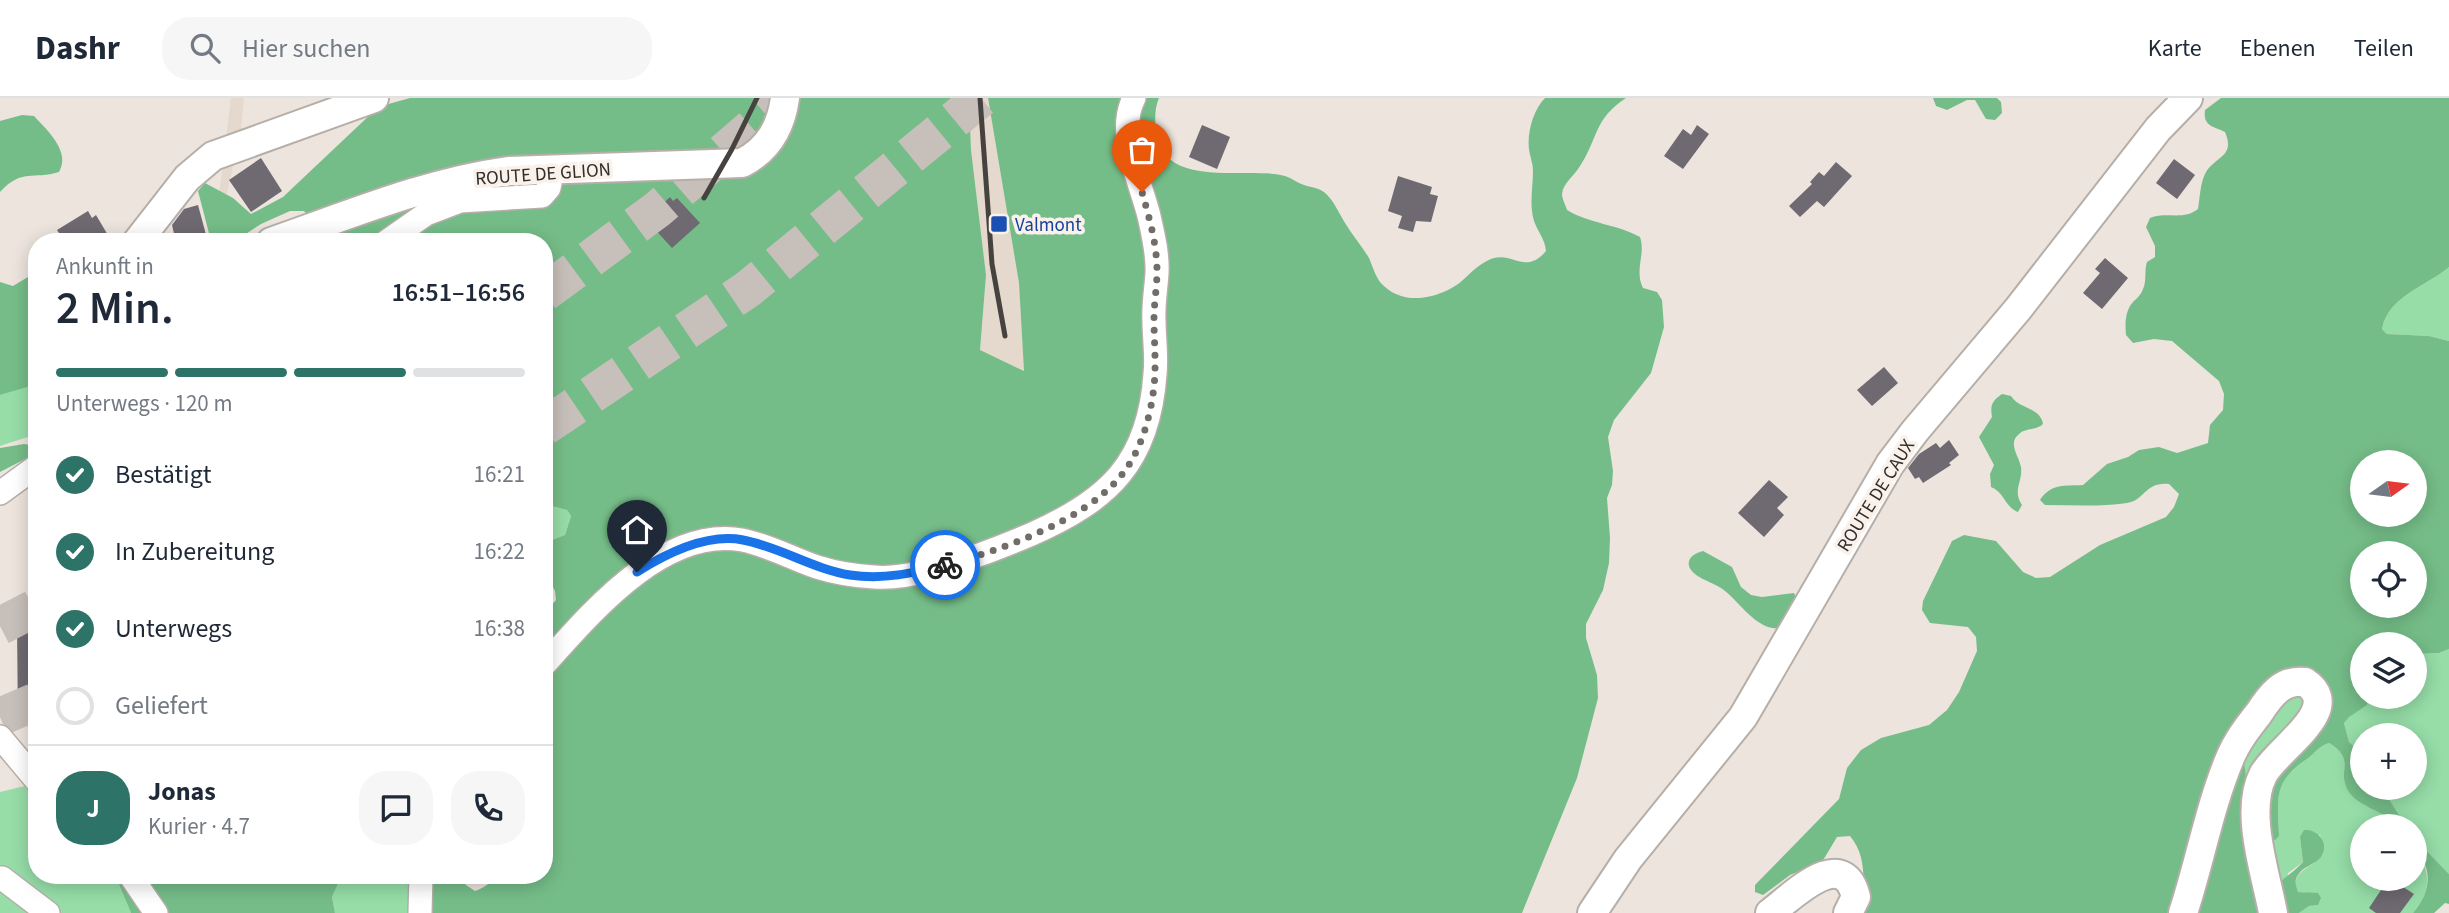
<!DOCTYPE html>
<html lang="de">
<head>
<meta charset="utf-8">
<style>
  body { margin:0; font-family:"Source Sans 3",sans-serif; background:#f6f6f7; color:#1f2937; height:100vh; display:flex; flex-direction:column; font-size:26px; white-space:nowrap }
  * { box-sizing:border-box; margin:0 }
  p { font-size:23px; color:#747a83 }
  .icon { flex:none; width:38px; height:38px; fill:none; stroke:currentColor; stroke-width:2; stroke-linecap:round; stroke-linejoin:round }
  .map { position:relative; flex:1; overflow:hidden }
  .panel { position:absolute; left:28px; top:135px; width:525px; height:651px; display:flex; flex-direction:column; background:#fff; border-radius:28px; box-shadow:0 4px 18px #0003 }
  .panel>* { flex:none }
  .needle { width:46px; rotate:76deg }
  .buttons { position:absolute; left:2350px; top:352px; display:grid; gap:14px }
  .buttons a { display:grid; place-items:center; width:77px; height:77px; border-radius:50%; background:#fff; box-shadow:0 4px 18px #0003; font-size:35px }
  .pin { position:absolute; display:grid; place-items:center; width:60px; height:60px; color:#fff; margin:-72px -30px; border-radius:50% 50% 50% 0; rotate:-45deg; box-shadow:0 0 7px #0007 }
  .pin .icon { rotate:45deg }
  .courier { position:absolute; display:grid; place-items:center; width:70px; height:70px; margin:-35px; border:5px solid #1a73e8; border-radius:50%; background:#fff; color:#222; box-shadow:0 2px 9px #0007 }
  .head em { font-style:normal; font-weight:600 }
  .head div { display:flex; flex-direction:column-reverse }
  .head { display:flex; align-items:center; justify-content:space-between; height:119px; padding:0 28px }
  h1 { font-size:46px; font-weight:600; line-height:52px }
  .bar { display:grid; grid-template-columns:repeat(4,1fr); gap:10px 7px; align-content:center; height:84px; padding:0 28px }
  .bar i { height:9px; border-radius:5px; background:#e0e1e3 }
  .bar .on { background:#2d7367 }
  .bar p { grid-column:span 4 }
  .line { display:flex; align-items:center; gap:18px; padding:0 28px; border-top:2px solid #e0e1e3 }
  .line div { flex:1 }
  .round { display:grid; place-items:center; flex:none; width:74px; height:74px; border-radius:28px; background:#f6f6f7 }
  ol { padding:0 28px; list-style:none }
  li { display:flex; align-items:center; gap:21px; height:77px }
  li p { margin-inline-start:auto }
  li .icon { padding:7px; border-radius:50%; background:#2d7367; color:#fff; stroke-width:4 }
  li:last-child { color:#747a83 }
  li i { width:38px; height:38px; border:4px solid #e0e1e3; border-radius:50% }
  header { display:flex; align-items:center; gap:42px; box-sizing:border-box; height:98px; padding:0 35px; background:#fff; border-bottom:2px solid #e0e1e3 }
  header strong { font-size:33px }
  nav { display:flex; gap:38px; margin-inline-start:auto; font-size:24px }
  .search { width:490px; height:63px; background:#f6f6f7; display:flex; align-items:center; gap:18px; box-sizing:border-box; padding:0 24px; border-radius:28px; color:#747a83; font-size:26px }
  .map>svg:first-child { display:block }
</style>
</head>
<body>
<header>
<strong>Dashr</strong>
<div class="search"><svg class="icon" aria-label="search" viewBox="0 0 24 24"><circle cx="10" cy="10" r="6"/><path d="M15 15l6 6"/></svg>Hier suchen</div>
<nav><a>Karte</a><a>Ebenen</a><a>Teilen</a></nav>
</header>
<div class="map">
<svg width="2449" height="815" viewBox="0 0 2449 815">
  <rect width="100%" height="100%" fill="#ece4dd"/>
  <g fill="#e5d8cc">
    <polygon points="231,0 244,0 241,30 217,143 208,144 220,89"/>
    <polygon points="969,0 988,0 1019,185 1024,273 980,253 986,177 971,52"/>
  </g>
  <g fill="#96dda8">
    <path d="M 2449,169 L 2449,243 L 2429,238 L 2387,236 L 2382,231 C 2388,198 2427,188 2449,169 Z"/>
    <polygon points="37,285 37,336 0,348 0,297"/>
    <polygon points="544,406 567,412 571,418 565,437 544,445"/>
    <polygon points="2449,551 2449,776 2415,741 2415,728 2406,728 2382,690 2415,690 2415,637 2362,637 2362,655 2349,644 2344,625 2349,618 2367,607 2370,599 2415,598 2415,556 2439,555"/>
    <path d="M 2286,576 L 2326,616 C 2318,640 2312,640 2294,655 C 2285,663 2279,678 2272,689 L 2279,737 C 2278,700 2272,684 2307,661 C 2315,655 2319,648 2329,645 C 2357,662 2336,673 2348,693 C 2359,710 2384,712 2397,728 L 2362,728 L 2362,780 L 2415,780 L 2415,750 C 2431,773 2432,793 2413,815 L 2299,815 L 2309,808 L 2318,807 L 2305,794 L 2298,794 C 2285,764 2336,773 2320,737 L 2300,739 L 2303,764 L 2288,775 L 2281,815 L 2258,815 L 2260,806 L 2244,661 Z"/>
    <polygon points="25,688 37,693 37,777 115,777 131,815 0,815 0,694"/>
    <polygon points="342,777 434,777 430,815 335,815 332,799"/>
  </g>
  <g fill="#75bd88" fill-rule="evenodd">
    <path d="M 410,0 L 969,0 L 971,52 L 986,177 L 980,252 L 1024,273 L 1019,185 L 988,0 L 1159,0 C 1154,11 1155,25 1156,36 C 1165,92 1248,68 1285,78 C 1292,80 1297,85 1304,87 C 1310,89 1319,90 1324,94 C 1333,101 1339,115 1345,125 C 1352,137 1362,148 1369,160 C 1372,167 1375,177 1380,184 C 1398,205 1425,203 1448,192 C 1465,184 1470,172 1485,164 C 1511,148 1523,180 1546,153 C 1545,141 1538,134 1534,123 C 1529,106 1533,90 1533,73 C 1533,65 1530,59 1529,51 C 1527,35 1533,12 1545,0 L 1626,0 C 1593,22 1599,39 1580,68 C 1575,77 1563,85 1562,96 C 1562,101 1566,108 1567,112 C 1590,126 1617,126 1640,139 C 1646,156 1634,172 1643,190 L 1657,194 L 1662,202 L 1664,229 L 1651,275 L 1614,322 L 1608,339 L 1613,373 L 1612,387 L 1607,400 L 1610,440 L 1609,465 L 1603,492 L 1586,526 L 1586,540 L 1597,577 L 1598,600 L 1577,680 L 1522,815 L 430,815 L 434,777 L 460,777 L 466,787 L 475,793 C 482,791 493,783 500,777 L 544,777 L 544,516 L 556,502 L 555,493 L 550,483 L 544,482 L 544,445 L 565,437 L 571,418 L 567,412 L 544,406 L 544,144 L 304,143 L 308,118 L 304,113 L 290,113 L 261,126 L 235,143 L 211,143 L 198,93 L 205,85 L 233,100 L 251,116 L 283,99 L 373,14 L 385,7 Z"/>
    <polygon points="1933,0 1997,0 2001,4 2002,15 1995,22 1986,21 1975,2 1967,2 1947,12 1936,8"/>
    <path d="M 2221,0 L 2449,0 L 2449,169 C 2427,188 2388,198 2382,231 L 2387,236 L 2429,238 L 2449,243 L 2449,551 L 2439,555 L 2415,556 L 2415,546 L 2362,546 L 2362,598 L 2370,599 L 2367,607 L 2349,619 L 2344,625 L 2349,644 L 2362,655 L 2362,690 L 2382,690 L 2406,728 L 2397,728 C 2384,712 2359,710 2348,693 C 2336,673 2357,662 2329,645 C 2319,648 2315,655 2307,661 C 2272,684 2278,701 2279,738 L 2275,742 L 2269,741 C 2262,713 2273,680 2292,658 C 2296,652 2304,650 2310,645 C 2319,638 2322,627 2326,616 L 2286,576 L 2244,661 L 2260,806 L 2258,815 L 1863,815 C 1862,787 1869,761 1850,738 L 1837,739 L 1822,764 L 1790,777 L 1763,797 L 1755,794 L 1755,787 L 1839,701 L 1847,670 L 1861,652 L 1881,640 L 1929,627 L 1947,612 L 1959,594 L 1977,553 L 1976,539 L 1968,529 L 1930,525 L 1922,512 L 1923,503 L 1952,443 L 1964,437 L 1996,443 L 2023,474 L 2036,480 L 2050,479 L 2100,447 L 2166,419 L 2174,409 L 2179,396 L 2169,386 C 2144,384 2145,403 2127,405 C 2100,409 2072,407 2045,407 L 2040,402 C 2051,385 2065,388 2083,387 L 2107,366 L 2128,359 L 2139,352 L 2159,349 L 2177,355 L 2208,345 L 2210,327 L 2223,312 L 2224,296 L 2219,283 L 2172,243 L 2154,241 L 2133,245 L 2126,237 C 2125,226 2125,213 2133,204 C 2137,200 2141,197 2143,191 C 2147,183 2144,173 2147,164 L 2155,159 L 2155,148 L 2146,129 L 2150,120 C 2167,113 2183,123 2198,111 C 2200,100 2200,86 2205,76 C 2214,58 2236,60 2225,34 C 2212,28 2203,28 2205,12 ZM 2362,364 L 2415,364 L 2415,416 L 2362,416 ZM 2362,455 L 2415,455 L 2415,508 L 2362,508 Z"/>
    <path d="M 22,17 L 34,18 C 48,33 71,54 59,74 C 33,82 22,70 0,94 L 0,23 Z"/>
    <polygon points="37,177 37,286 0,297 0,184 13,188 28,179"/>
    <path d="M 2002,296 L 2011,298 C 2019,311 2040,309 2043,326 C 2036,333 2025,329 2018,337 C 2008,346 2019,358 2021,369 C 2023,384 2012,392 2022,407 L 2018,414 C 2005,409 2004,394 1991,389 L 1990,376 L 1994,367 L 1979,339 L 1992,319 C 1990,307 1992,303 2002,296 Z"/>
    <polygon points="24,346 31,347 33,351 31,358 0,374 0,350"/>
    <path d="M 1703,453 L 1732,469 L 1741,489 L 1751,497 L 1762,499 L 1794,495 L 1799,506 L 1785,530 C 1779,530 1774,531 1768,529 C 1748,521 1738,502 1721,490 C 1712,484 1692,479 1689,468 C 1687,459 1696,455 1703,453 Z"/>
    <path d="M 2304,732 C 2318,731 2330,745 2321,759 C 2315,767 2303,768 2298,777 C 2294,782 2296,788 2298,794 L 2318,795 L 2321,800 L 2318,807 L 2309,808 L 2299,815 L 2281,815 C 2275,774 2280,789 2303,764 L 2300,739 Z"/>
    <path d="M 2415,741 L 2449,776 L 2449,806 L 2445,805 L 2434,815 L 2413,815 C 2426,800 2433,781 2423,762 C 2419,754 2415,751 2415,741 Z"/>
    <polygon points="115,777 342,777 332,799 335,815 131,815"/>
  </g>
  <g fill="#6f6a71">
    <polygon points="1202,27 1230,39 1217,71 1189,59"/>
    <polygon points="1697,27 1709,36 1683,71 1664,58 1683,31 1691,37"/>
    <polygon points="261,60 282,93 251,114 229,82"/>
    <polygon points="2174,61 2195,77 2177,101 2156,85"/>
    <polygon points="1836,64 1852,78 1824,109 1817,103 1800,119 1789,108 1812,86 1810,84 1819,74 1824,78"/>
    <polygon points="1398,78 1432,89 1430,96 1438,98 1431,124 1416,123 1413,134 1398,130 1402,118 1388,113"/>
    <polygon points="670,99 673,103 677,100 700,125 672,150 649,125 653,122 650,118"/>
    <polygon points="198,107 208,144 176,144 172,127 184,111"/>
    <polygon points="88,113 92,120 96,117 112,144 65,144 57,132"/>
    <polygon points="2105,160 2128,180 2102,211 2083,195 2100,175 2095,171"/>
    <polygon points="1884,269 1898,285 1872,308 1857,292"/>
    <polygon points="1949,342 1959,357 1949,365 1951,367 1923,385 1919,379 1915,381 1908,370 1919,356 1936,345 1940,350"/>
    <polygon points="1769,382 1788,399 1777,410 1784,417 1764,439 1738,415"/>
    <polygon points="17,526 37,526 37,627 18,627"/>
    <polygon points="2389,780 2414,796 2400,815 2376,815 2369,810"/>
  </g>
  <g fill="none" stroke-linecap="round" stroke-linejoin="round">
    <g stroke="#c7bfb9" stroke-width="38" stroke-dasharray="38 19" stroke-linecap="butt">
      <polyline points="544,195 658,111 786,0"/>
      <polyline points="544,329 748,191 981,0"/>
      <polyline points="0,528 37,509"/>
      <polyline points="0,619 37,603"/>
    </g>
    <g stroke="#b6aea8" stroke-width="26">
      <g id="minor">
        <polyline points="386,144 426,116 460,103 542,98 549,90 553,71"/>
        <polyline points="0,395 37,368"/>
        <path d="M 544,567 C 591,515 663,428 742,442 C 768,447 793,461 817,469 C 836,475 855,478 874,479 C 917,483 992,453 1032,436 C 1109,402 1149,364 1155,276 C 1157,258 1154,240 1154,223 C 1153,207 1156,191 1157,175 C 1158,156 1153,136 1149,118 C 1140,82 1116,35 1134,0"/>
        <polyline points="0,639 37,683"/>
        <polyline points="130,777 156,815"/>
        <polyline points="2,780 48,815"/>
        <polyline points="420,815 421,777"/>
      </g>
    </g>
    <g stroke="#b6aea8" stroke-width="32">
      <g id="tertiary">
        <polyline points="137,144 187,80 213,58 374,0"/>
        <path d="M 271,144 C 349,117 427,84 508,73 L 742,65 C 769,51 781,29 785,0"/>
        <polyline points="1592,815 1628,761 1743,619 1890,366 1915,333 2018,211 2158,31 2188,0"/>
        <path d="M 1770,815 C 1793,798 1843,746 1856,799 L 1848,815"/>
        <path d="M 2183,815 C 2200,764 2209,710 2230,660 C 2237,643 2248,629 2259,615 C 2270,598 2282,581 2305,584 C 2346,611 2276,651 2263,677 C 2244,714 2266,776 2273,815"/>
      </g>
    </g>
    <use href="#minor" stroke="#fff" stroke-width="23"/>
    <use href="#tertiary" stroke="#fff" stroke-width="28"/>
    <g stroke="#46423f" stroke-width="5">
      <polyline points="980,0 992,166 1005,238"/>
      <polyline points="704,100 732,51 757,0"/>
    </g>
  </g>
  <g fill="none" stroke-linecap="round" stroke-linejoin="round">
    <path stroke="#726d69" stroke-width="7" stroke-dasharray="0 12.6" d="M 945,467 C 1001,452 1082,424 1120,379 C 1139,357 1149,324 1153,296 C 1157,270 1154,246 1154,221 C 1154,205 1157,189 1157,173 C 1157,146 1149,119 1142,94"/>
    <path stroke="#1a73e8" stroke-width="9" d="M 637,474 C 667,455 707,435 743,442 C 780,449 813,471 850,477 C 884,482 913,475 945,467"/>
  </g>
  <rect fill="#1a4fb4" stroke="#f9f1ea" stroke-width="2.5" x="990" y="117" width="18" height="18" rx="3.5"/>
  <g text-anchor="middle" stroke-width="7" stroke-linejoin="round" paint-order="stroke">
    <g font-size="19" fill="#312d2b" stroke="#f9f1ea">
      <text transform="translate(543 75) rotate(-4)" y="7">ROUTE DE GLION</text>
      <text transform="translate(1875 397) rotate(-58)" y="7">ROUTE DE CAUX</text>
    </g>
    <g font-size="19" fill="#164399" stroke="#f9f1ea" text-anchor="start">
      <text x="1015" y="133">Valmont</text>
    </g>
  </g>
</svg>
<div class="buttons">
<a><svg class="needle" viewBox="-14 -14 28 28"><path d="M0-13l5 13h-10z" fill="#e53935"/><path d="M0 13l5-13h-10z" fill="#747a83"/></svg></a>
<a><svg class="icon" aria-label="locate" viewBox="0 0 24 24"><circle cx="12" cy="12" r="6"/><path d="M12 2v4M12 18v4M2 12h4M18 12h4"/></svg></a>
<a><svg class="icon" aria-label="layers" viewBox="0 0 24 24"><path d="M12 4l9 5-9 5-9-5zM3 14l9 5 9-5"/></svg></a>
<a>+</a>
<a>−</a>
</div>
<div class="pin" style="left:1142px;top:94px;background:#ea580c"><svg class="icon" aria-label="bag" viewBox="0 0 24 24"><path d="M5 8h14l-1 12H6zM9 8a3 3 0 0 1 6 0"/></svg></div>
<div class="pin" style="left:637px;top:474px;background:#1f2937"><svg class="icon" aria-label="home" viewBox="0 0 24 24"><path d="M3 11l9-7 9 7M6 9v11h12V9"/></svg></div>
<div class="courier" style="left:945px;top:467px"><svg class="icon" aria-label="bike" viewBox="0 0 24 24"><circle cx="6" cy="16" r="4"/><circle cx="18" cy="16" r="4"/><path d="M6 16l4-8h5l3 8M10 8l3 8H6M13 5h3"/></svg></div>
<section class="panel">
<div class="head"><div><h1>2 Min.</h1><p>Ankunft in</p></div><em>16:51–16:56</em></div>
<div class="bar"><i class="on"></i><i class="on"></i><i class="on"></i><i></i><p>Unterwegs · 120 m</p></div>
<ol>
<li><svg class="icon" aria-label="check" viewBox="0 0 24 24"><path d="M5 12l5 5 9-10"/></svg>Bestätigt<p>16:21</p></li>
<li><svg class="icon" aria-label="check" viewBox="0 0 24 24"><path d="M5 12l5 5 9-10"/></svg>In Zubereitung<p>16:22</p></li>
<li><svg class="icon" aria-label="check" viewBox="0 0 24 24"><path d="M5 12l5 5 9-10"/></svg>Unterwegs<p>16:38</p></li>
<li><i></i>Geliefert</li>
</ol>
<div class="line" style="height:126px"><b class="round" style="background:#2d7367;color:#fff">J</b><div><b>Jonas</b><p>Kurier · 4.7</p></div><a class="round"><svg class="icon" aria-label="chat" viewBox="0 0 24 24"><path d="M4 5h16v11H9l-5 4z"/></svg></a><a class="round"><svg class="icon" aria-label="phone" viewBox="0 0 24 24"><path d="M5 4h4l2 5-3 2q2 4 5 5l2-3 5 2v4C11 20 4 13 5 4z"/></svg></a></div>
</section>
</div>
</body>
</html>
